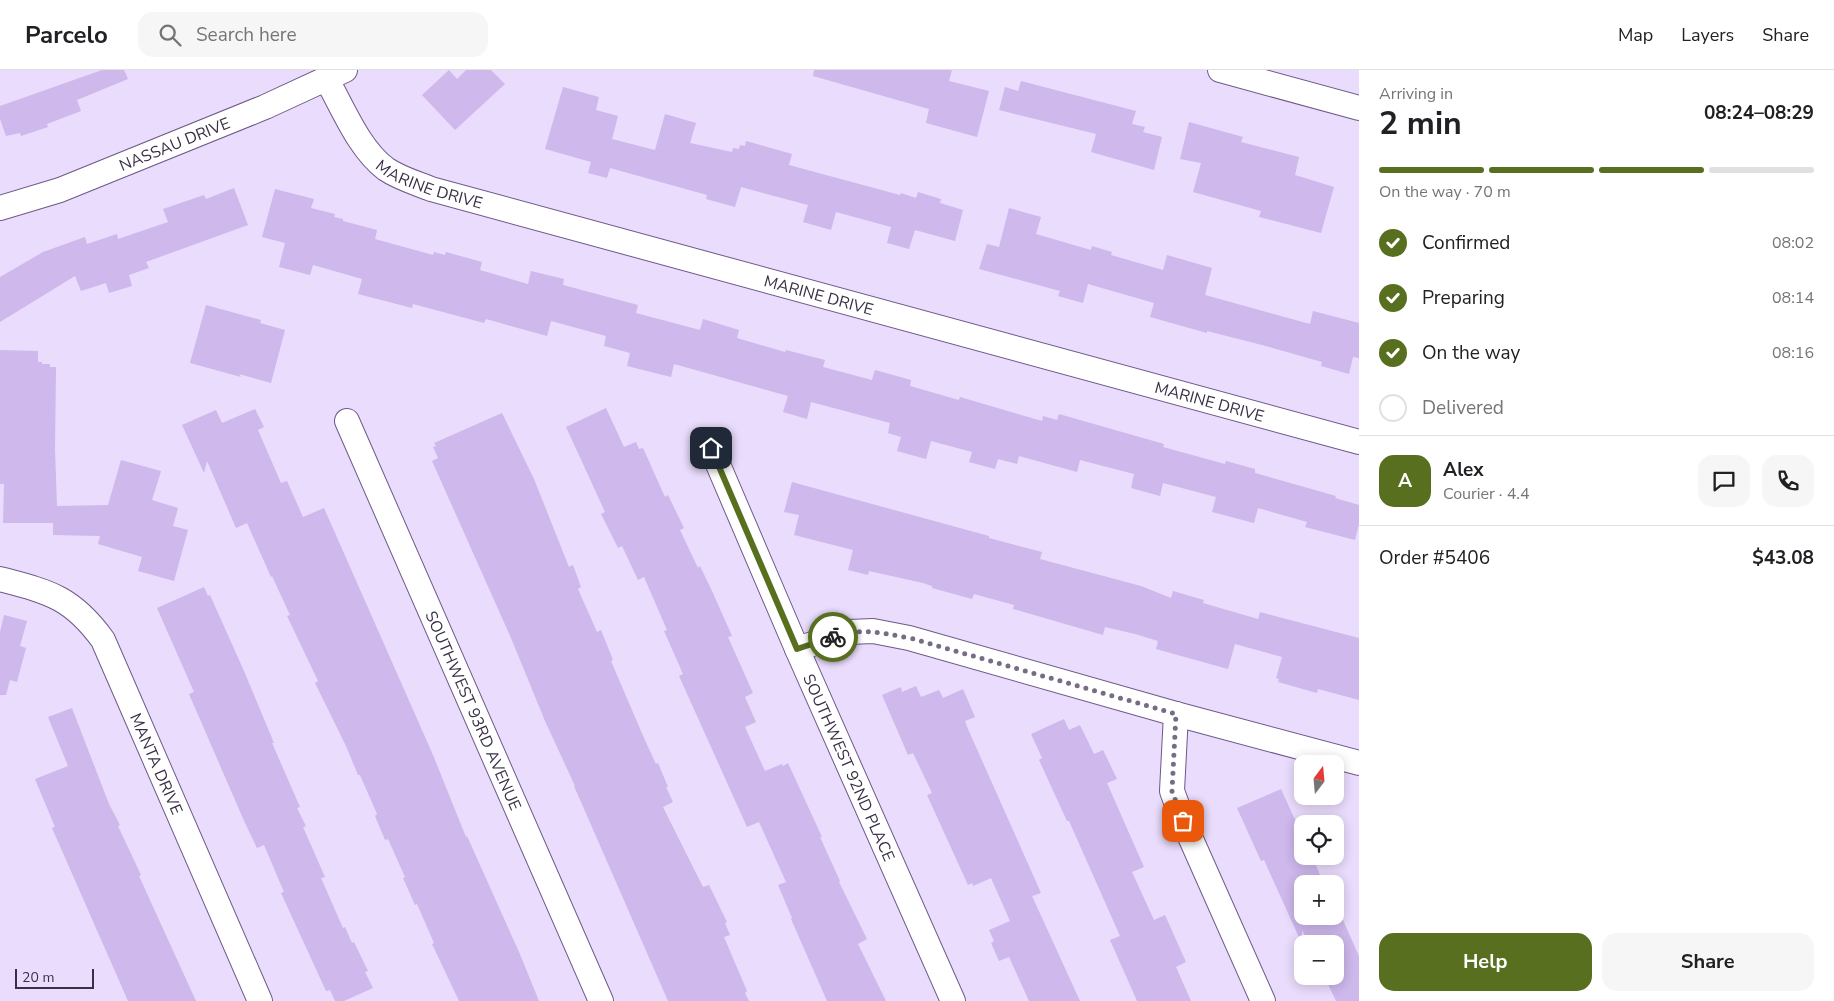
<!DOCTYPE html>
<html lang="en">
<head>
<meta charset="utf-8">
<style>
  body { margin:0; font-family:"Nunito Sans",sans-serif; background:#f6f6f6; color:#202124; height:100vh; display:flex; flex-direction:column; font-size:19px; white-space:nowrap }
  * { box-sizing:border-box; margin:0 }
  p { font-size:16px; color:#757577 }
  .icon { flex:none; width:28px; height:28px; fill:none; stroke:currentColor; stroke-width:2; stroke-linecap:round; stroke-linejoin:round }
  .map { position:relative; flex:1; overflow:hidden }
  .panel { display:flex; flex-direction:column; background:#fff; width:475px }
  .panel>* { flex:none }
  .needle { width:32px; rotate:16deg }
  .tools { position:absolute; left:1294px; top:685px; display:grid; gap:10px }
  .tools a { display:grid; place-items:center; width:50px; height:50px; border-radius:10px; background:#fff; box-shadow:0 2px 12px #0003; font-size:25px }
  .scale { position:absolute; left:15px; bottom:12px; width:79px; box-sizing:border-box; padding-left:5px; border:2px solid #393045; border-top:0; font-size:14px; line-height:18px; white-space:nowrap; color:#393045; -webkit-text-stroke:4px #e9dcfc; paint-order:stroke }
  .pin { position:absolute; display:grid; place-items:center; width:42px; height:42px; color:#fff; margin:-21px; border-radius:10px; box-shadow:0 2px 8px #0006 }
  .courier { position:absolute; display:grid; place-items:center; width:50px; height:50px; margin:-25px; border:4px solid #586f1f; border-radius:50%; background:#fff; color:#222; box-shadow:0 1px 6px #0007 }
  .overview em { font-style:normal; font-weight:700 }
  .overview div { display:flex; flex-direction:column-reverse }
  .overview { display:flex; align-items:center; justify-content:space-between; height:85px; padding:0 20px }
  h1 { font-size:32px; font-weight:700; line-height:38px }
  .bar { display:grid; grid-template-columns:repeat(4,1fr); gap:8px 5px; align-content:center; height:60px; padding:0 20px }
  .bar i { height:6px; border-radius:4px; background:#e0e0e0 }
  .bar .on { background:#586f1f }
  .bar p { grid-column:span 4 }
  .line { display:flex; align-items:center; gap:12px; padding:0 20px; border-top:1px solid #e0e0e0 }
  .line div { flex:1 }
  .round { display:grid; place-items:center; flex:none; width:52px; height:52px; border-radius:15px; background:#f6f6f6 }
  ol { padding:0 20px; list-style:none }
  li { display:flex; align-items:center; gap:15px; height:55px }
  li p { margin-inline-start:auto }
  li .icon { padding:5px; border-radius:50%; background:#586f1f; color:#fff; stroke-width:4 }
  li:last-child { color:#757577 }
  li i { width:28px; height:28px; border:2px solid #e0e0e0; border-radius:50% }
  .action { display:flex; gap:10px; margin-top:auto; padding:10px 20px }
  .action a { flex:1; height:58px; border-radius:15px; background:#586f1f; color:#fff; font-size:20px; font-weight:700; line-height:58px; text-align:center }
  .action a+a { background:#f6f6f6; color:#202124 }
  header { display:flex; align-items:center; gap:30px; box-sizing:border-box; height:70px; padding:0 25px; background:#fff; border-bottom:1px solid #e0e0e0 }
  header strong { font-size:24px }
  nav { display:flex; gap:28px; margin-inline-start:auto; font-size:18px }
  .search { width:350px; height:45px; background:#f6f6f6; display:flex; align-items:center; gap:12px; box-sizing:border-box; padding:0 18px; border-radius:15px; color:#757577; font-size:19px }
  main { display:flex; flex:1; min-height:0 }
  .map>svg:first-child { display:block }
</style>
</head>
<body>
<header>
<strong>Parcelo</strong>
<div class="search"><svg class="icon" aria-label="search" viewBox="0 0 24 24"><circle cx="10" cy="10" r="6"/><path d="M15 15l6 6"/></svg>Search here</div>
<nav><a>Map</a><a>Layers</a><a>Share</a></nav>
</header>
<main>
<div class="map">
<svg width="1359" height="931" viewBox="0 0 1359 931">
  <rect width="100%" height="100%" fill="#e9dcfc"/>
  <g fill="#ceb8ec">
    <polygon points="102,0 124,0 128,9 77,30 81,41 47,54 48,57 21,66 20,63 6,66 0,49 0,36"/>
    <polygon points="449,0 457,9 466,0 491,0 505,14 455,60 422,25"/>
    <polygon points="814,0 952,0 949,11 989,21 977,67 926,53 929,39 813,6"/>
    <polygon points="1021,11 1136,41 1132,54 1145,57 1143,62 1162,67 1154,100 1091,82 1096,64 999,40 1005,17 1018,21"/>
    <polygon points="563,17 599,27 596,40 618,46 612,69 655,80 665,44 696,53 690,73 732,82 733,78 739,79 740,75 745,76 746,71 792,84 789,95 900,125 901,123 916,128 918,122 941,129 940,133 963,140 955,171 915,160 909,179 887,173 891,157 836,142 831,160 803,152 808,135 741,117 735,137 706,129 707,125 610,98 607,108 588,103 591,92 545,79"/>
    <polygon points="1189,52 1243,67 1241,72 1299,87 1295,105 1334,117 1321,163 1259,147 1261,141 1193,122 1201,93 1180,89"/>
    <polygon points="234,118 248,155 146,192 149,198 129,205 132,216 109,223 106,213 81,221 75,206 0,252 0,207 43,182 85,167 87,174 117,164 118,169 168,152 163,139 204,125 206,129"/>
    <polygon points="275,119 314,129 311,138 335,144 334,147 343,149 343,151 377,160 375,169 433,185 434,182 445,185 446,182 482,192 480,200 528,214 531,201 564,209 563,215 638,235 636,243 700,260 703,249 739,260 737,268 785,282 786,280 825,290 823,297 872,310 875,300 911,310 910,316 959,330 960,327 1042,351 1043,346 1057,350 1059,344 1164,374 1163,377 1225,394 1226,391 1255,399 1255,403 1336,426 1335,428 1359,435 1359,454 1355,470 1305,457 1307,452 1258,438 1254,453 1212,442 1216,427 1163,413 1160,426 1131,418 1134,404 1080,390 1077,402 1019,386 1017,394 998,389 995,399 969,392 972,382 931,371 926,389 897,381 901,367 888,363 890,353 811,332 807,349 783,342 788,326 674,294 671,307 627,296 630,283 604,276 606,266 551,251 547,266 486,249 484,253 413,234 412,238 358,224 362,209 313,195 310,205 279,197 285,173 262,167"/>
    <polygon points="1009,138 1041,147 1036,164 1091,180 1092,176 1112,182 1111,185 1163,200 1167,185 1212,198 1205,225 1310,254 1313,241 1359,253 1359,288 1353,287 1349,304 1321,296 1322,292 1262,275 1207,261 1207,263 1150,247 1154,233 1088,214 1083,233 1058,226 1060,221 979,199 987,174 999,177"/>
    <polygon points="206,235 261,250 260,253 285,260 271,313 239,304 241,307 190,293"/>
    <polygon points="0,280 38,281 38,292 42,292 42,294 50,294 50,297 56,297 55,379 57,436 108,435 121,390 161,401 152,430 178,438 173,456 188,460 174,511 138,501 142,487 98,474 100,466 53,465 53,453 3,453 4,414 0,414"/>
    <polygon points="606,338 624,377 636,372 639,379 643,378 665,427 668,425 684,458 680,460 698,498 700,496 712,521 732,566 728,567 753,623 745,627 756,652 745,657 765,701 782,694 783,696 788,693 822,767 820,767 840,811 839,812 867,869 858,874 886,931 827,931 791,849 792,848 778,815 786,812 759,752 747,757 679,606 683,604 664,561 667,560 644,507 638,510 622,476 618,478 601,444 605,442 566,357"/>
    <polygon points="255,339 264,357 258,360 281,413 287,411 303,447 324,438 433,685 466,767 467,766 519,882 539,931 459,931 432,874 434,873 417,834 415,835 403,808 405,807 388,769 385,770 375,746 377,744 360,705 358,705 346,676 315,613 318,611 287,546 290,545 272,506 271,507 247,453 236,458 207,391 204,403 182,355 216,340 222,353"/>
    <polygon points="502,343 534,409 569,497 573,495 581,517 578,519 597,562 601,560 613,590 611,591 644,668 656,694 658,693 668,717 666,717 673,732 663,737 703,817 709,815 727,852 725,853 730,865 724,867 747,921 745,923 749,931 668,931 574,716 575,716 545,651 511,568 432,391 438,388 433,377 436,376 434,373"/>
    <polygon points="792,412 989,466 989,468 1042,482 1040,489 1141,516 1171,528 1173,521 1204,530 1203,533 1258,549 1260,542 1359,568 1359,630 1318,619 1317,623 1278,612 1279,609 1276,608 1282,587 1235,574 1228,599 1156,579 1158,571 1135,564 1105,557 1103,565 1013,539 1014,535 974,524 972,529 932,518 932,516 923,513 869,501 868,505 848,500 853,480 794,465 799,445 784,442"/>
    <polygon points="204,517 208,526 210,525 244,601 274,673 272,673 300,737 297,738 306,756 303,757 325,807 321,808 343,858 345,857 352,873 354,872 368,901 365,902 373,918 344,931 335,931 330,920 326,921 281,823 284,822 264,775 257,778 245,753 189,624 194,622 157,538"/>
    <polygon points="4,545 27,551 20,576 26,578 17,612 10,610 6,625 0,625 0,562"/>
    <polygon points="916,616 921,627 939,620 943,628 963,619 975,647 965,651 968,659 1041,823 1032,826 1080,931 1029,931 1009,887 999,891 991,873 994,871 989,860 1010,851 991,808 973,816 972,813 968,815 927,725 932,723 913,683 908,685 882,625 901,617 902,622"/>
    <polygon points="72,638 109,734 120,755 118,756 141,805 139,806 196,931 128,931 52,758 55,757 35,709 68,696 48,647"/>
    <polygon points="1064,649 1069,660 1080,655 1094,684 1103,680 1117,709 1107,713 1144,797 1132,802 1154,850 1165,845 1186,892 1176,897 1191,931 1137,931 1110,870 1120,866 1069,751 1067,751 1039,690 1042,688 1031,664"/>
    <polygon points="1281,719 1302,765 1302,786 1312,786 1324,814 1302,814 1302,846 1335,846 1335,832 1359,886 1359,931 1336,931 1324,906 1335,906 1335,874 1309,874 1302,860 1302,874 1264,790 1261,791 1237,738"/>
  </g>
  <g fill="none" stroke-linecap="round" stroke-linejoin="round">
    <g stroke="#6e5988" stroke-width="26">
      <g id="street">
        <polyline points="1220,0 1359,38"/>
        <path id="s1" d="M 327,10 C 343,38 359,79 386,99 C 399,108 416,113 431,119 L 1359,372"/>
        <path id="s2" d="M 0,138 L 60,120 L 265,37 L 345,0"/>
        <path id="s3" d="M 347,351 L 601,931"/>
        <path id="s4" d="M 711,378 L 797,579 L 953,931"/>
        <path id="s5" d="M 0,509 C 49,522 72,527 103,570 L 260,931"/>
        <polyline points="797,579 849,562 873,561 909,568 1176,644 1359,693"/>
        <polyline points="1176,644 1172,721 1183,751 1263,931"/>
      </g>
    </g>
    <use href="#street" stroke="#fff" stroke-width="24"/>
  </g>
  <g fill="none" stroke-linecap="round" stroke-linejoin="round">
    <path stroke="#776c85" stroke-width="5" stroke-dasharray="0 9" d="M 833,567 C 861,557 881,563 910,568 L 1176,644 L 1172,721 L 1183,751"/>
    <polyline stroke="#586f1f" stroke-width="6" points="711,378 797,579 833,567"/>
  </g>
  <g text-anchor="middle" stroke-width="5" stroke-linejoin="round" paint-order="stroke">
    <g font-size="16" fill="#393045" stroke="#e9dcfc">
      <text dy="6" stroke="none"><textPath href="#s2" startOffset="186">NASSAU DRIVE</textPath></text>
      <text dy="6" stroke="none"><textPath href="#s1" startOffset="154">MARINE DRIVE</textPath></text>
      <text dy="6" stroke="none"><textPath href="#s1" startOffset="559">MARINE DRIVE</textPath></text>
      <text dy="6" stroke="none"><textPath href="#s1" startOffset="964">MARINE DRIVE</textPath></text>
      <text dy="6" stroke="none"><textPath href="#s3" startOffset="316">SOUTHWEST 93RD AVENUE</textPath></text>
      <text dy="6" stroke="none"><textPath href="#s5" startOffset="258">MANTA DRIVE</textPath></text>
      <text dy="6" stroke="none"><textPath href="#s4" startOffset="348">SOUTHWEST 92ND PLACE</textPath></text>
    </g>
  </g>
</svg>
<div class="tools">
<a><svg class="needle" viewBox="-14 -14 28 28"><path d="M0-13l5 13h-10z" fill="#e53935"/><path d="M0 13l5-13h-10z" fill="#757577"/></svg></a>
<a><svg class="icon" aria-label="locate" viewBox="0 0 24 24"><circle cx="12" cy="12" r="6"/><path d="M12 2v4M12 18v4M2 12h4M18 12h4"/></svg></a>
<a>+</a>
<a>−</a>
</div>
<div class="scale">20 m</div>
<div class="pin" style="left:1183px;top:751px;background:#ea580c"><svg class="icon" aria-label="bag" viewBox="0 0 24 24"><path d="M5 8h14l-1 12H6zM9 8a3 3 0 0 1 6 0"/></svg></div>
<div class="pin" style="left:711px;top:378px;background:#1f2937"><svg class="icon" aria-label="home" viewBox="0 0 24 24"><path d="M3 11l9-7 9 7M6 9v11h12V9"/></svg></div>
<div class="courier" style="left:833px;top:567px"><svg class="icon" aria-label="bike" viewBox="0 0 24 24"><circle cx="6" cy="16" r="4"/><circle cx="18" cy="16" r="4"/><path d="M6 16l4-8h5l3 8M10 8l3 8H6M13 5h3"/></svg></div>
</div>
<section class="panel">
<div class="overview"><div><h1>2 min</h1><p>Arriving in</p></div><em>08:24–08:29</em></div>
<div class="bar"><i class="on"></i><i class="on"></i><i class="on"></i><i></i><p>On the way · 70 m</p></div>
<ol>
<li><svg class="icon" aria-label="check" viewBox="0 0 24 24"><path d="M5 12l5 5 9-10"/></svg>Confirmed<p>08:02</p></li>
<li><svg class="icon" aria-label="check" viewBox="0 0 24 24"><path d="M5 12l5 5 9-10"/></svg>Preparing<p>08:14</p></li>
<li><svg class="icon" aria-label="check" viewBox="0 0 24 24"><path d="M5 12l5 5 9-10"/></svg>On the way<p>08:16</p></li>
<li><i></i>Delivered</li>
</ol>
<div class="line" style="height:90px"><b class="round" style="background:#586f1f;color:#fff">A</b><div><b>Alex</b><p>Courier · 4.4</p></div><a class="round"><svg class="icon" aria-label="chat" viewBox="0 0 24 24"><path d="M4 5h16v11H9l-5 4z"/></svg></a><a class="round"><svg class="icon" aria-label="phone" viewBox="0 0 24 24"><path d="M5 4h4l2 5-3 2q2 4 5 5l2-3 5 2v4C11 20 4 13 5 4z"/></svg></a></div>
<div class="line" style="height:65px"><div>Order #5406</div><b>$43.08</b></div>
<div class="action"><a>Help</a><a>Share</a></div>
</section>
</main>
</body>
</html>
